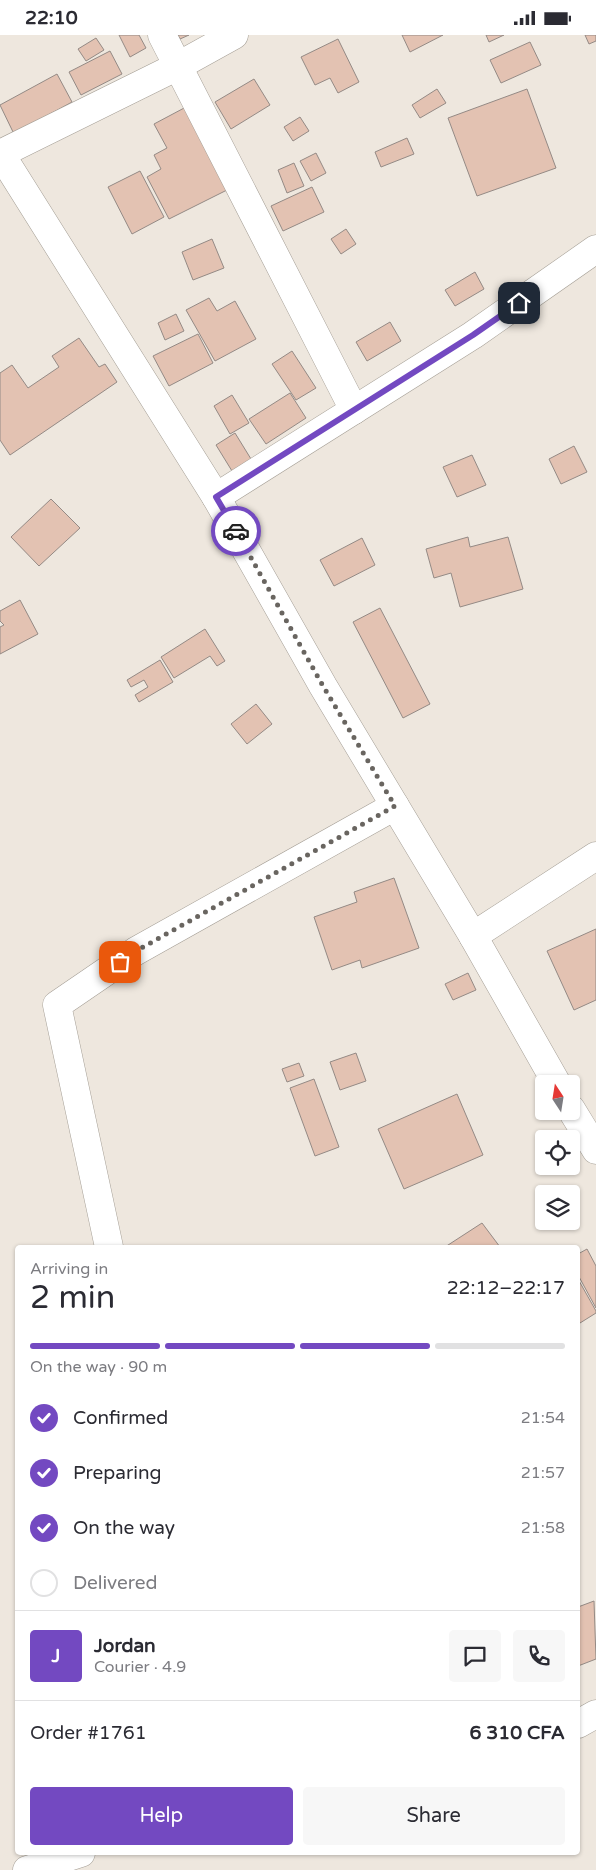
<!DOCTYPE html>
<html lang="en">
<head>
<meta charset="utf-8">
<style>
  body { margin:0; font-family:"Varela Round",sans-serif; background:#f7f7f7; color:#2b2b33; height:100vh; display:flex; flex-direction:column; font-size:19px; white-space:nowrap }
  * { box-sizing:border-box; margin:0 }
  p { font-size:16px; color:#7c7c81 }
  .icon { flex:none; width:28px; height:28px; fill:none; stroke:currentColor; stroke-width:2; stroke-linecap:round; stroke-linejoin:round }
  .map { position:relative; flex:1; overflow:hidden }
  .panel { position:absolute; left:15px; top:1210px; width:565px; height:610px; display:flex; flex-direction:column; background:#fff; border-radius:5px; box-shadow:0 1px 4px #0004 }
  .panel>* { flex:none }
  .needle { width:32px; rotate:348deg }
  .controls { position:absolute; left:535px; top:1040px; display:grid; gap:10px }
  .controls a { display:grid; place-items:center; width:45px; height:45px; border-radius:5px; background:#fff; box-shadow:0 1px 4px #0004; font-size:25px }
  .pin { position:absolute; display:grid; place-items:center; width:42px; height:42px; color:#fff; margin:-21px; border-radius:10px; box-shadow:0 2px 8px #0006 }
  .courier { position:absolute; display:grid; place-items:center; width:50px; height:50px; margin:-25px; border:4px solid #7349c1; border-radius:50%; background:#fff; color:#222; box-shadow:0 1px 6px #0007 }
  .overview em { font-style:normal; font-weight:600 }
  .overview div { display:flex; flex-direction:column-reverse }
  .overview { display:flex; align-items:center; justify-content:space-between; height:85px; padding:0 15px }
  h1 { font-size:32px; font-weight:600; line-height:38px }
  .bar { display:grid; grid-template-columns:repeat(4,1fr); gap:8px 5px; align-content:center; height:60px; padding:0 15px }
  .bar i { height:6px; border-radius:4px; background:#e1e1e2 }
  .bar .current { background:#7349c1 }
  .bar p { grid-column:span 4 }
  .line { display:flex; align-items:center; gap:12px; padding:0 15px; border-top:1px solid #e1e1e2 }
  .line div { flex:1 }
  .round { display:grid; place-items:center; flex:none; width:52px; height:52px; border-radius:5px; background:#f7f7f7 }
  ol { padding:0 15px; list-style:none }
  li { display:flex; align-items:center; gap:15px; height:55px }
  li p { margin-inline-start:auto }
  li .icon { padding:5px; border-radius:50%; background:#7349c1; color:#fff; stroke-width:4 }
  li:last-child { color:#7c7c81 }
  li i { width:28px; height:28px; border:2px solid #e1e1e2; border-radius:50% }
  .button { display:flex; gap:10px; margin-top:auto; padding:10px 15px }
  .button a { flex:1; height:58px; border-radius:5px; background:#7349c1; color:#fff; font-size:20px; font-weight:600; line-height:58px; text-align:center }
  .button a+a { background:#f7f7f7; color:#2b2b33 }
  .status { display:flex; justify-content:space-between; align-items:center; height:35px; padding:0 25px; background:#fff; direction:ltr }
  .status svg { height:14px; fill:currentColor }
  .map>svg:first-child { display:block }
</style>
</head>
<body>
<div class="status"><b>22:10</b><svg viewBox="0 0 49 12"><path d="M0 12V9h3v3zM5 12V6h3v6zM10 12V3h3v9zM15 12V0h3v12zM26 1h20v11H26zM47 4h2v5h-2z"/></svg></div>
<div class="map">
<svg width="596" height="1835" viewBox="0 0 596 1835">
  <rect width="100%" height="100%" fill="#eee7de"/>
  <g fill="#e3c2b2" stroke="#948a85">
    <polygon points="119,0 139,0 146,13 130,22"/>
    <polygon points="178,0 189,0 180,4"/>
    <polygon points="402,0 443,0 410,17"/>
    <polygon points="486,0 504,0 489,7"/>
    <polygon points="585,0 596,0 596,6 589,9"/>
    <polygon points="96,3 104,15 86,26 78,14"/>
    <polygon points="338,4 359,47 338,58 330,43 315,50 301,22"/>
    <polygon points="530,7 541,30 501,48 490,25"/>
    <polygon points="110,16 122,39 81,60 69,37"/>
    <polygon points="57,39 72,67 14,99 0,70"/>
    <polygon points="254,44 270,70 231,94 215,67"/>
    <polygon points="437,54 446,68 420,83 412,70"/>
    <polygon points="527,54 556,133 477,161 448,83"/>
    <polygon points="186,72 229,154 169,184 147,142 161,134 154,120 167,113 154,89"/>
    <polygon points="300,82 309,96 293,106 284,92"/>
    <polygon points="407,103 414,119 381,132 375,117"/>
    <polygon points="316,118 326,138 311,146 300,126"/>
    <polygon points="294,128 304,151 287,158 278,135"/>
    <polygon points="140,136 164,182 132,199 108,152"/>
    <polygon points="312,152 324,177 283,196 271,171"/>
    <polygon points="346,194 356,209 341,219 331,204"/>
    <polygon points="212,204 224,233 193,245 182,217"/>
    <polygon points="475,237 484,254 455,271 445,255"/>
    <polygon points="209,263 217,276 235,266 256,304 215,326 186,275"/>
    <polygon points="176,279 184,296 165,305 158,288"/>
    <polygon points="390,287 401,306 367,326 356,307"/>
    <polygon points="198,299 213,328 169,351 153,321"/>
    <polygon points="79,303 99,332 105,329 117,347 10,420 0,405 0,338 12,330 28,353 59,332 52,321"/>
    <polygon points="292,316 316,353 296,365 272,329"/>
    <polygon points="290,358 306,383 266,409 249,384"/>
    <polygon points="232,360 249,388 230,399 214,371"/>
    <polygon points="235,398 251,424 232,436 216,410"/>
    <polygon points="574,411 587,437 561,449 549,424"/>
    <polygon points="472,420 486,450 457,462 443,432"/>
    <polygon points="51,464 80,493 39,531 11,502"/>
    <polygon points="468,502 470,512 508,502 523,554 460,572 451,538 434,543 426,514"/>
    <polygon points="362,503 375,530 334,551 320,525"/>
    <polygon points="20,565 38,599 0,619 0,592 4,590 0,586 0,576"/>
    <polygon points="380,573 430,669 403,683 353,587"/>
    <polygon points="205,594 225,626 217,631 210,621 174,643 161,622"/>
    <polygon points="160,625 173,647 139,667 135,660 148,652 144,645 131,652 127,645"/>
    <polygon points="256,669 272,689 247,709 231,689"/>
    <polygon points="394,843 419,913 362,933 360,925 332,935 314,882 357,867 354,857"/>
    <polygon points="596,894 596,965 574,975 547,916"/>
    <polygon points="468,938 476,955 453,965 445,949"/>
    <polygon points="356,1018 366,1046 340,1055 330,1027"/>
    <polygon points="299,1028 304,1041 287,1047 282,1034"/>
    <polygon points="314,1044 339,1112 315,1121 290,1053"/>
    <polygon points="457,1059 483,1120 404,1154 378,1094"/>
    <polygon points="482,1188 500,1212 445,1212"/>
    <polygon points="587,1214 596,1231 596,1273 578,1240 578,1219"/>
    <polygon points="578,1244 596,1276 596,1278 580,1288 578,1284"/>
    <polygon points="594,1566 596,1624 578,1631 578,1572"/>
  </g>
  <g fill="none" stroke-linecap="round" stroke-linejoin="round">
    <g stroke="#a59f96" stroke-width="29">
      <g id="minor">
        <polyline points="162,0 354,375"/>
        <polyline points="0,118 216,462 323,651 473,901 557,1049"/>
        <polyline points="0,119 178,31 234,0"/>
        <polyline points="216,462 473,300 596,214"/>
        <polyline points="473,901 596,821"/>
        <polyline points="571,1074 596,1115"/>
        <polyline points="109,1212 57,970 136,916 395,771"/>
        <polyline points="578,1689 596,1679"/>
        <polyline points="27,1835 81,1818"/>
      </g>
    </g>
    <use href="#minor" stroke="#fff" stroke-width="28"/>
  </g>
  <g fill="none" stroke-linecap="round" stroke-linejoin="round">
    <polyline stroke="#696560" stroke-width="5" stroke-dasharray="0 9" points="120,927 136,916 395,771 323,651 236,496"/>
    <polyline stroke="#7349c1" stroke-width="6" points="236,496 216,462 473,300 519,268"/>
  </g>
</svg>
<div class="controls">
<a><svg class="needle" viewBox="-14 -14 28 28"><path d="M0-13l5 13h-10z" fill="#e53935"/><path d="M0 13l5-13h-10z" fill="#7c7c81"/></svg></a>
<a><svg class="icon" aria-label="locate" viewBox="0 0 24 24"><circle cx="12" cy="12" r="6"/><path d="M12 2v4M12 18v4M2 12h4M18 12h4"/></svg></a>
<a><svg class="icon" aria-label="layers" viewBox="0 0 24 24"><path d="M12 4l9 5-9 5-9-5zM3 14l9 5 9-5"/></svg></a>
</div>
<div class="pin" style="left:120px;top:927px;background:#ea580c"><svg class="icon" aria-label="bag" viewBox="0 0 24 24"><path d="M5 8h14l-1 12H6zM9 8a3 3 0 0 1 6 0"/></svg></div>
<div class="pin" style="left:519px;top:268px;background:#1f2937"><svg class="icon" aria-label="home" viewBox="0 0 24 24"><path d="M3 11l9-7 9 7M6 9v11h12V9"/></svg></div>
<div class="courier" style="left:236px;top:496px"><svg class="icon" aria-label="car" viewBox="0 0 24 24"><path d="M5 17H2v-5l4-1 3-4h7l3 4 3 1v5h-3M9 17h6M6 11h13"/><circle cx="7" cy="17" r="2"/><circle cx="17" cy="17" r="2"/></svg></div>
<section class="panel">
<div class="overview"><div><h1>2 min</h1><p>Arriving in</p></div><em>22:12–22:17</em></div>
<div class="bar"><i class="current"></i><i class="current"></i><i class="current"></i><i></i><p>On the way · 90 m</p></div>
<ol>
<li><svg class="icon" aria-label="check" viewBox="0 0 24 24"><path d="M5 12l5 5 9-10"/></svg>Confirmed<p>21:54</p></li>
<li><svg class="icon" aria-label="check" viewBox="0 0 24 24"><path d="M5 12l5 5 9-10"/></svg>Preparing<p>21:57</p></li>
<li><svg class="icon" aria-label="check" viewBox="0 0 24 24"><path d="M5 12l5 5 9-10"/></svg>On the way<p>21:58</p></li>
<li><i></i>Delivered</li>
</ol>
<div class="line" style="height:90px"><b class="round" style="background:#7349c1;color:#fff">J</b><div><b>Jordan</b><p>Courier · 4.9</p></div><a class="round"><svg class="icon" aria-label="chat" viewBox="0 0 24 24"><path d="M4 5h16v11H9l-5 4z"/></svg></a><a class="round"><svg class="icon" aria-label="phone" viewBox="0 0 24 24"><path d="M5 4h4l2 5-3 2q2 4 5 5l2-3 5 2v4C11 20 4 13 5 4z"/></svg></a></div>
<div class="line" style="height:65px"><div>Order #1761</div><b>6 310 CFA</b></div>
<div class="button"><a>Help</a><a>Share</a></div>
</section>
</div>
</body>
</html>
